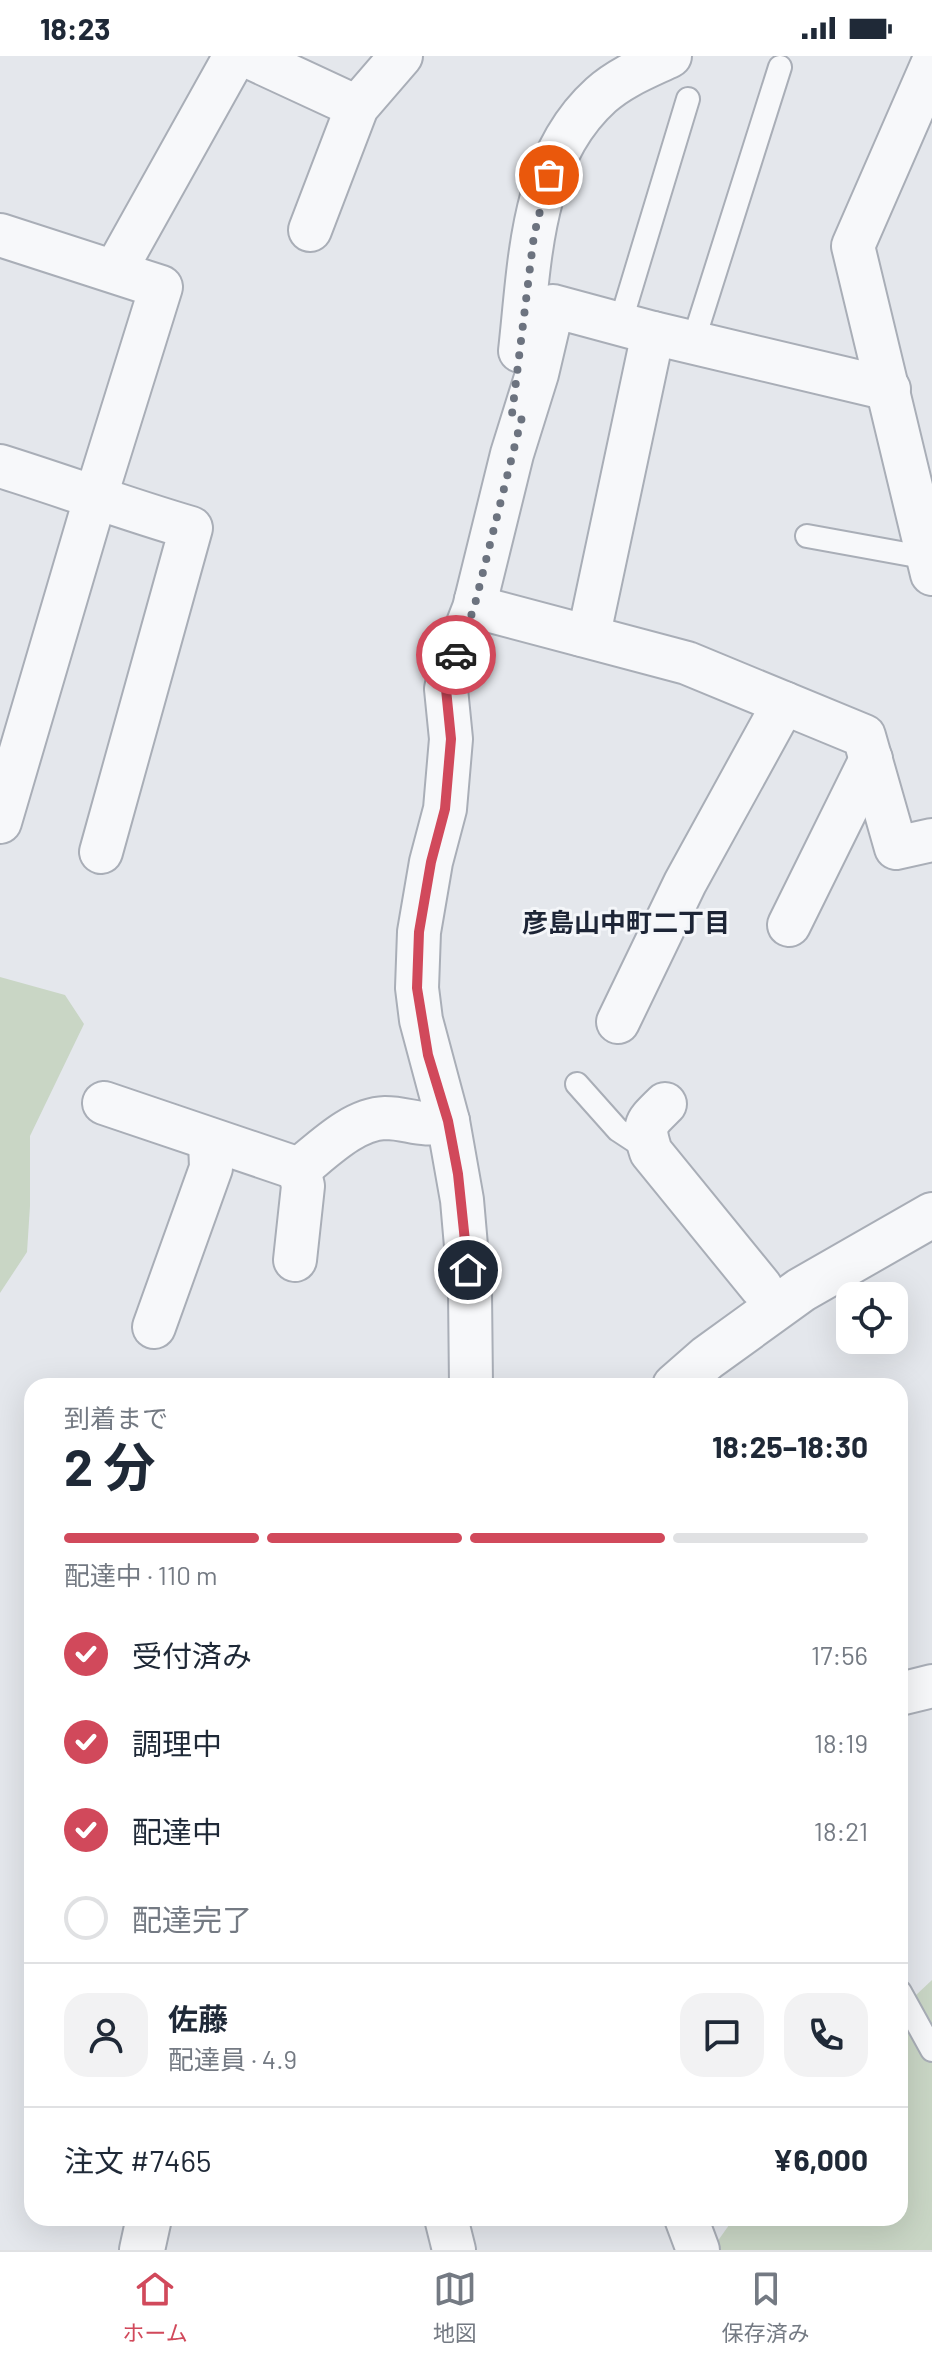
<!DOCTYPE html>
<html lang="ja">
<head>
<meta charset="utf-8">
<style>
  body { margin:0; font-family:Barlow,"Noto Sans JP",sans-serif; background:#f2f2f3; color:#1f2937; height:100vh; display:flex; flex-direction:column; font-size:30px; white-space:nowrap }
  * { box-sizing:border-box; margin:0 }
  p { font-size:26px; color:#747a83 }
  .icon { flex:none; width:44px; height:44px; fill:none; stroke:currentColor; stroke-width:2; stroke-linecap:round; stroke-linejoin:round }
  .map { position:relative; flex:1; overflow:hidden }
  .side { position:absolute; left:24px; top:1322px; width:884px; height:848px; display:flex; flex-direction:column; background:#fff; border-radius:24px; box-shadow:0 8px 32px #0002 }
  .side>* { flex:none }
  .controls { position:absolute; left:836px; top:1226px; display:grid; gap:16px }
  .controls a { display:grid; place-items:center; width:72px; height:72px; border-radius:16px; background:#fff; box-shadow:0 8px 32px #0002; font-size:40px }
  .pin { position:absolute; display:grid; place-items:center; width:68px; height:68px; color:#fff; margin:-34px; border:4px solid #fff; border-radius:50%; box-shadow:0 2px 8px #0007 }
  .courier { position:absolute; display:grid; place-items:center; width:80px; height:80px; margin:-40px; border:6px solid #d1495b; border-radius:50%; background:#fff; color:#222; box-shadow:0 2px 10px #0007 }
  .headline em { font-style:normal; font-weight:700 }
  .headline div { display:flex; flex-direction:column-reverse }
  .headline { display:flex; align-items:center; justify-content:space-between; height:136px; padding:0 40px }
  h1 { font-size:52px; font-weight:700; line-height:60px }
  .bar { display:grid; grid-template-columns:repeat(4,1fr); gap:12px 8px; align-content:center; height:96px; padding:0 40px }
  .bar i { height:10px; border-radius:6px; background:#e0e1e3 }
  .bar .current { background:#d1495b }
  .bar p { grid-column:span 4 }
  .line { display:flex; align-items:center; gap:20px; padding:0 40px; border-top:2px solid #e0e1e3 }
  .line div { flex:1 }
  .round { display:grid; place-items:center; flex:none; width:84px; height:84px; border-radius:24px; background:#f2f2f3 }
  ol { padding:0 40px; list-style:none }
  li { display:flex; align-items:center; gap:24px; height:88px }
  li p { margin-inline-start:auto }
  li .icon { padding:8px; border-radius:50%; background:#d1495b; color:#fff; stroke-width:4 }
  li:last-child { color:#747a83 }
  li i { width:44px; height:44px; border:4px solid #e0e1e3; border-radius:50% }
  .status { display:flex; justify-content:space-between; align-items:center; height:56px; padding:0 40px; background:#fff; direction:ltr }
  .status svg { height:22px; fill:currentColor }
  .tab-bar { display:flex; justify-content:space-around; align-items:center; height:112px; border-top:2px solid #e0e1e3; background:#fff; font-size:22px; color:#747a83 }
  .tab-bar a { display:grid; justify-items:center; gap:4px }
  .tab-bar .current { color:#d1495b }
  .map>svg:first-child { display:block }
</style>
</head>
<body>
<div class="status"><b>18:23</b><svg viewBox="0 0 49 12"><path d="M0 12V9h3v3zM5 12V6h3v6zM10 12V3h3v9zM15 12V0h3v12zM26 1h20v11H26zM47 4h2v5h-2z"/></svg></div>
<div class="map">
<svg width="932" height="2194" viewBox="0 0 932 2194">
  <rect width="100%" height="100%" fill="#e4e7ec"/>
  <g fill="#c9d6c5">
    <polygon points="0,921 65,939 84,968 30,1080 30,1150 27,1196 0,1237"/>
    <polygon points="932,1924 932,2194 715,2194 717,2186 734,2162 900,2162 900,1954"/>
  </g>
  <g fill="none" stroke-linecap="round" stroke-linejoin="round">
    <g stroke="#a9aeb7" stroke-width="26">
      <g id="service">
        <polyline points="620,268 688,43"/>
        <polyline points="693,286 780,11"/>
        <polyline points="807,480 928,502"/>
        <polyline points="577,1028 618,1074 650,1095"/>
        <polyline points="900,1936 932,1994"/>
      </g>
    </g>
    <g stroke="#a9aeb7" stroke-width="46">
      <g id="minor">
        <polyline points="247,0 357,51"/>
        <polyline points="932,9 853,190 932,518"/>
        <polyline points="310,174 357,51 401,0"/>
        <polyline points="0,179 161,231 95,443 0,766"/>
        <polyline points="115,215 235,0"/>
        <path d="M 520,295 C 530,207 530,103 601,39 C 621,21 647,11 670,0"/>
        <path d="M 0,410 C 64,430 126,453 191,472 L 101,796"/>
        <polyline points="476,544 491,555 687,607 864,680 896,792 932,784"/>
        <polyline points="582,579 592,564 653,277"/>
        <polyline points="789,869 871,703"/>
        <polyline points="618,966 685,827 784,647"/>
        <path d="M 104,1047 L 299,1113 C 323,1094 353,1063 385,1062 C 410,1062 420,1072 448,1065"/>
        <path d="M 665,1048 C 645,1068 642,1068 651,1096 L 761,1231"/>
        <polyline points="295,1204 303,1130 299,1113"/>
        <polyline points="154,1271 211,1112 210,1084"/>
        <polyline points="471,1330 470,1236 462,1144 448,1065 421,964 417,932 419,876 431,806 445,753 451,683 446,633 450,614 474,552 512,398 537,318 553,250 653,277 889,333"/>
        <polyline points="900,1638 932,1630"/>
        <polyline points="446,2162 454,2194"/>
        <polyline points="686,2162 698,2194"/>
      </g>
    </g>
    <g stroke="#a9aeb7" stroke-width="48">
      <g id="tertiary">
        <polyline points="675,1330 707,1302 801,1234 932,1159"/>
        <polyline points="142,2194 149,2162"/>
      </g>
    </g>
    <use href="#service" stroke="#f7f8fa" stroke-width="22"/>
    <use href="#minor" stroke="#f7f8fa" stroke-width="42"/>
    <use href="#tertiary" stroke="#f7f8fa" stroke-width="44"/>
  </g>
  <g fill="none" stroke-linecap="round" stroke-linejoin="round">
    <polyline stroke="#6c737f" stroke-width="8" stroke-dasharray="0 14.4" points="456,599 474,552 522,361 512,358 534,179 549,119"/>
    <polyline stroke="#d1495b" stroke-width="10" points="456,599 446,633 451,683 445,753 431,806 419,876 417,932 428,999 448,1065 458,1118 468,1214"/>
  </g>
  <g text-anchor="middle" stroke-width="6" stroke-linejoin="round" paint-order="stroke">
    <g font-size="26" font-weight="bold" fill="#1d2536" stroke="#f4f6f9">
      <text x="626" y="876">彦島山中町二丁目</text>
    </g>
  </g>
</svg>
<div class="controls">
<a><svg class="icon" aria-label="locate" viewBox="0 0 24 24"><circle cx="12" cy="12" r="6"/><path d="M12 2v4M12 18v4M2 12h4M18 12h4"/></svg></a>
</div>
<div class="pin" style="left:549px;top:119px;background:#ea580c"><svg class="icon" aria-label="bag" viewBox="0 0 24 24"><path d="M5 8h14l-1 12H6zM9 8a3 3 0 0 1 6 0"/></svg></div>
<div class="pin" style="left:468px;top:1214px;background:#1f2937"><svg class="icon" aria-label="home" viewBox="0 0 24 24"><path d="M3 11l9-7 9 7M6 9v11h12V9"/></svg></div>
<div class="courier" style="left:456px;top:599px"><svg class="icon" aria-label="car" viewBox="0 0 24 24"><path d="M5 17H2v-5l4-1 3-4h7l3 4 3 1v5h-3M9 17h6M6 11h13"/><circle cx="7" cy="17" r="2"/><circle cx="17" cy="17" r="2"/></svg></div>
<section class="side">
<div class="headline"><div><h1>2 分</h1><p>到着まで</p></div><em>18:25–18:30</em></div>
<div class="bar"><i class="current"></i><i class="current"></i><i class="current"></i><i></i><p>配達中 · 110 m</p></div>
<ol>
<li><svg class="icon" aria-label="check" viewBox="0 0 24 24"><path d="M5 12l5 5 9-10"/></svg>受付済み<p>17:56</p></li>
<li><svg class="icon" aria-label="check" viewBox="0 0 24 24"><path d="M5 12l5 5 9-10"/></svg>調理中<p>18:19</p></li>
<li><svg class="icon" aria-label="check" viewBox="0 0 24 24"><path d="M5 12l5 5 9-10"/></svg>配達中<p>18:21</p></li>
<li><i></i>配達完了</li>
</ol>
<div class="line" style="height:144px"><a class="round"><svg class="icon" aria-label="person" viewBox="0 0 24 24"><circle cx="12" cy="8" r="4"/><path d="M4 21q1-7 8-7t8 7"/></svg></a><div><b>佐藤</b><p>配達員 · 4.9</p></div><a class="round"><svg class="icon" aria-label="chat" viewBox="0 0 24 24"><path d="M4 5h16v11H9l-5 4z"/></svg></a><a class="round"><svg class="icon" aria-label="phone" viewBox="0 0 24 24"><path d="M5 4h4l2 5-3 2q2 4 5 5l2-3 5 2v4C11 20 4 13 5 4z"/></svg></a></div>
<div class="line" style="height:104px"><div>注文 #7465</div><b>¥6,000</b></div>
</section>
</div>
<nav class="tab-bar">
<a class="current"><svg class="icon" aria-label="home" viewBox="0 0 24 24"><path d="M3 11l9-7 9 7M6 9v11h12V9"/></svg>ホーム</a>
<a><svg class="icon" aria-label="map" viewBox="0 0 24 24"><path d="M3 6l6-2 6 2 6-2v14l-6 2-6-2-6 2zM9 4v14M15 6v14"/></svg>地図</a>
<a><svg class="icon" aria-label="saved" viewBox="0 0 24 24"><path d="M7 4h10v16l-5-4-5 4z"/></svg>保存済み</a>
</nav>
</body>
</html>
